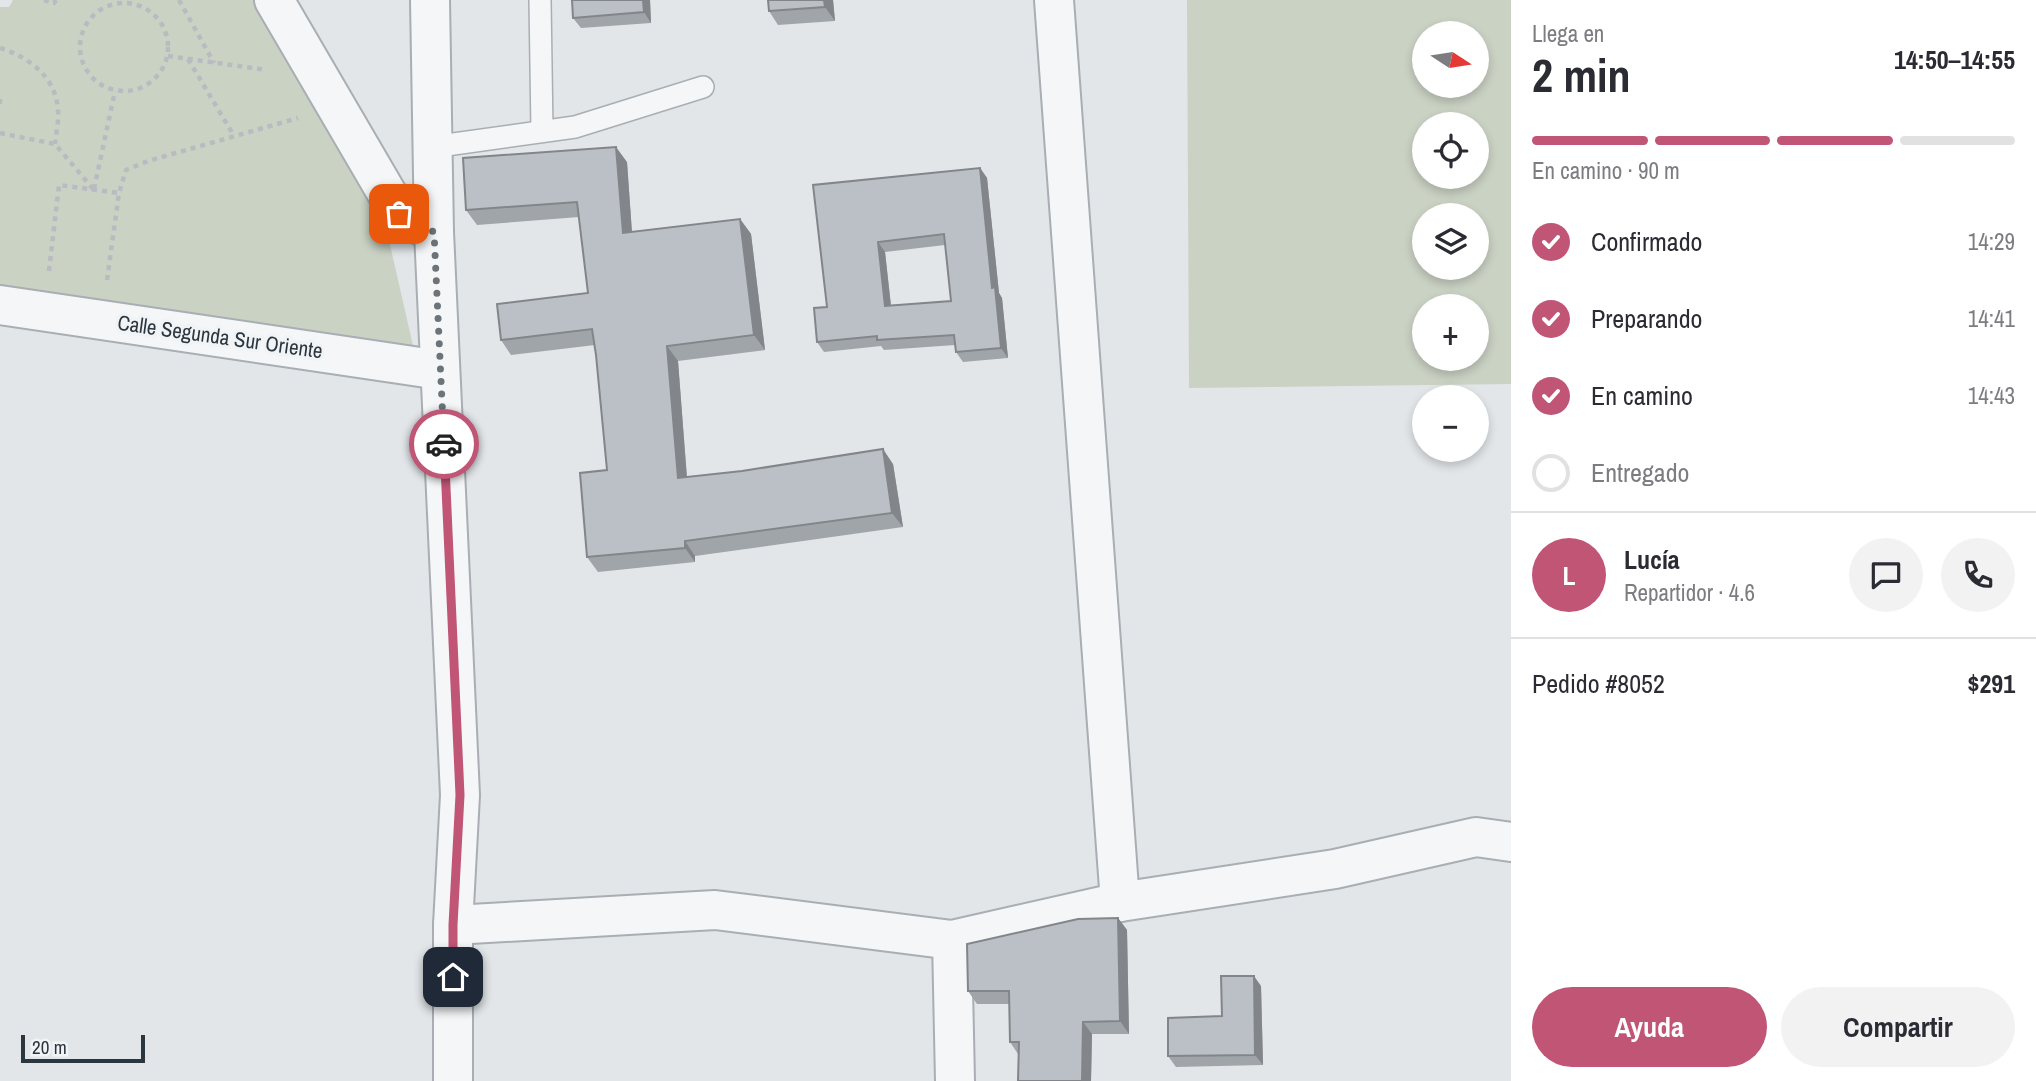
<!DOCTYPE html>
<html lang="es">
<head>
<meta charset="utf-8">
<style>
  body { margin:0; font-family:"Archivo Narrow",sans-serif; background:#f2f2f3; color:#2b2b33; height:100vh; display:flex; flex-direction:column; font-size:26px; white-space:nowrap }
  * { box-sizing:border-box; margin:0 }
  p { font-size:23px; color:#7c7c81 }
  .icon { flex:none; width:38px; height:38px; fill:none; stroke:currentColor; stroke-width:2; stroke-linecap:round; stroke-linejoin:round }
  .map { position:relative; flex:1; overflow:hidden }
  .side { display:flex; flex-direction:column; background:#fff; width:525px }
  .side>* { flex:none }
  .needle { width:46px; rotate:102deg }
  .fabs { position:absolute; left:1412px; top:21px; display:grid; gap:14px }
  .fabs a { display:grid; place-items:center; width:77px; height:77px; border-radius:50%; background:#fff; box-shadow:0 4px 10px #0003; font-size:35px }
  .scale { position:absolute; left:21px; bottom:18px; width:124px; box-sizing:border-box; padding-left:7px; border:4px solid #2c363f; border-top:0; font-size:19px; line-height:24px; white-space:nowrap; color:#2c363f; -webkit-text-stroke:5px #f1f4f6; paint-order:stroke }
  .pin { position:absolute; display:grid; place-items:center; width:60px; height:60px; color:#fff; margin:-30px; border-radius:14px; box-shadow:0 4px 10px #0006 }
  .courier { position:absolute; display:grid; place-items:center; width:70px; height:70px; margin:-35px; border:5px solid #c05576; border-radius:50%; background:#fff; color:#222; box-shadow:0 2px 9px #0007 }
  .head em { font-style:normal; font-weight:800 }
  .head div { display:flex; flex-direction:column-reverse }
  .head { display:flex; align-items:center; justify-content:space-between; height:119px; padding:0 21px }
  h1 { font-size:46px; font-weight:800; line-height:52px }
  .bar { display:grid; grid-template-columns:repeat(4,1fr); gap:10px 7px; align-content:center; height:84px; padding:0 21px }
  .bar i { height:9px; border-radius:5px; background:#e1e1e2 }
  .bar .on { background:#c05576 }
  .bar p { grid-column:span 4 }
  .line { display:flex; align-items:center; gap:18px; padding:0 21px; border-top:2px solid #e1e1e2 }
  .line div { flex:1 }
  .round { display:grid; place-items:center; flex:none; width:74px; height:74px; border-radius:37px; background:#f2f2f3 }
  ol { padding:0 21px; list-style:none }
  li { display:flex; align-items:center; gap:21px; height:77px }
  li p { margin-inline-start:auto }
  li .icon { padding:7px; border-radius:50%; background:#c05576; color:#fff; stroke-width:4 }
  li:last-child { color:#7c7c81 }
  li i { width:38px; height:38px; border:4px solid #e1e1e2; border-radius:50% }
  .cta { display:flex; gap:14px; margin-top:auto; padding:14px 21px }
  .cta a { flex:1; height:80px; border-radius:42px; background:#c05576; color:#fff; font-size:28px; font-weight:800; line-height:80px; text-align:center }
  .cta a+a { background:#f2f2f3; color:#2b2b33 }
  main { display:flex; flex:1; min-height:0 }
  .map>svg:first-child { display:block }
</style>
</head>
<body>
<main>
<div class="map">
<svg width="1511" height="1081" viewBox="0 0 1511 1081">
  <rect width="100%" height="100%" fill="#e2e6e9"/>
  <g fill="#cad2c4" fill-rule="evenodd">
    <polygon points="13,0 254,0 388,236 414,350 0,293 0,7 9,7"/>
    <path d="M 1187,0 L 1511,0 L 1511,384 L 1189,388 ZM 1424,33 L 1477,33 L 1477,86 L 1424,86 ZM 1424,124 L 1477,124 L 1477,177 L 1424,177 ZM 1424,215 L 1477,215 L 1477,268 L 1424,268 ZM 1424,306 L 1477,306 L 1477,359 L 1424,359 Z"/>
  </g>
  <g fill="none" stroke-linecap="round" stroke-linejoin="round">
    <g stroke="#a8aeb3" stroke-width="24">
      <g id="service">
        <polyline points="540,0 542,131"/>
        <polyline points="432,147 575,127 703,87"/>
      </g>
    </g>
    <g stroke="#a8aeb3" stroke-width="42">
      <g id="minor">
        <polyline points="274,0 399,214 434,232"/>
        <polyline points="430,0 434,232 460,795 453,925 453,1081"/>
        <polyline points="1054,0 1120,902"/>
        <polyline points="0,305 440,370"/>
        <polyline points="453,925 715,910 952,940 1120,902 1335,869 1476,837 1511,842"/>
        <polyline points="952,940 955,1081"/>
      </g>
    </g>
    <g stroke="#b8bcc0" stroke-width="4.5" stroke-dasharray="5 5" stroke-linecap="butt">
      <polyline points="44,0 54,3 56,0"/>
      <polyline points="179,0 214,63"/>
      <circle cx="124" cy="47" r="44"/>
      <path d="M 0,48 C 29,57 56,77 58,110 C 59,121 56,133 55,144"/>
      <polyline points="168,56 267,70"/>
      <polyline points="188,59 234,136"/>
      <polyline points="0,99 0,108"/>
      <polyline points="0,133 55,144 94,190"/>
      <polyline points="94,189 115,91"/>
      <polyline points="49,271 59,185 119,193"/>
      <polyline points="107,280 119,193 126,170 148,161 298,118"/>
    </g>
    <use href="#service" stroke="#f4f6f7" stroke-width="21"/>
    <use href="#minor" stroke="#f4f6f7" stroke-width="38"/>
  </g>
  <g fill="#a0a5a9" fill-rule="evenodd">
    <polygon points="572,0 650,0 651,23 581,28 573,18"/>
    <polygon points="833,0 835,21 778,25 769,11"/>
    <polygon points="627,162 632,232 740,219 751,234 765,350 678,361 687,477 893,464 903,527 695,556 695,562 598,572 587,557 607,470 595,345 511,355 501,340 588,293 579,217 477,225 466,210"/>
    <path d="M 980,168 L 987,178 L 999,293 L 1002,298 L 1008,358 L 963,362 L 956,352 L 955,345 L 884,350 L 881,346 L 824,352 L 817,342 L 827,307 L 813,185 ZM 945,245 L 951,301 L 891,305 L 885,252 Z"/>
    <polygon points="1118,918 1127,930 1129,1034 1092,1034 1091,1081 1018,1081 1018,1054 1010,1042 1009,1004 977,1004 968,991"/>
    <polygon points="1261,986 1263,1065 1176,1067 1168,1056"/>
  </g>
  <g fill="#82868a">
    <polygon points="643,0 650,0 651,23 644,12"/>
    <polygon points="824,0 833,0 835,21 825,7"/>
    <polygon points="616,147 627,162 633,248 623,233"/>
    <polygon points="980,168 987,178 999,293 1002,298 1008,358 1001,348 992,288"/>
    <polygon points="740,219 751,234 765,350 754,335"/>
    <polygon points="878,242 885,252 892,316 885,306"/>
    <polygon points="667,346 678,361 688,493 678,478"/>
    <polygon points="883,449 893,464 903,527 892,513"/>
    <polygon points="685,541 695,556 695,562 685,548"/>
    <polygon points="1118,918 1127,930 1129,1034 1120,1021"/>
    <polygon points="1254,976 1261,986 1263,1065 1255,1055"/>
    <polygon points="1083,1022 1092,1034 1091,1081 1082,1081"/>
  </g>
  <g fill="#bac0c5" stroke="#82868a" stroke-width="2" fill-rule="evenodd">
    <polygon points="572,0 643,0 644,12 573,18"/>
    <polygon points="768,0 824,0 825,7 769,11"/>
    <polygon points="616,147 623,233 740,219 754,335 667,346 678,478 742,471 883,449 892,513 685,541 685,548 587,557 580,473 607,470 596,355 592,329 501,340 497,304 588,293 577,202 466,210 463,158"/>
    <path d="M 980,168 L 992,288 L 995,287 L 1001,348 L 956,352 L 954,335 L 877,340 L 877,336 L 817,342 L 814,308 L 827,307 L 813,185 ZM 944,234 L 951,301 L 885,306 L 878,242 Z"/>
    <polygon points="1118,918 1120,1021 1083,1022 1082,1081 1018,1081 1019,1042 1010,1042 1009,991 968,991 967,944 1078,919"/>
    <polygon points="1221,976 1254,976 1255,1055 1168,1056 1168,1018 1222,1016"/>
  </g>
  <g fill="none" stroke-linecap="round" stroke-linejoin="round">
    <polyline stroke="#6c747a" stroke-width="7" stroke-dasharray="0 12.6" points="399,214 434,232 444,444"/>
    <polyline stroke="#c05576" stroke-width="9" points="444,444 460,795 453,925 453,977"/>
  </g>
  <g text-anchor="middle" stroke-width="7" stroke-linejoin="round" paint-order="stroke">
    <g font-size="21" fill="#2c363f" stroke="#f1f4f6">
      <text transform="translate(220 337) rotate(8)" y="7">Calle Segunda Sur Oriente</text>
    </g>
  </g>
</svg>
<div class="fabs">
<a><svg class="needle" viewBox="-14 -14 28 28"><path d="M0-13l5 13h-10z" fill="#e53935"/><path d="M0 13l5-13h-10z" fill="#7c7c81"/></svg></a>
<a><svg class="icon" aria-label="locate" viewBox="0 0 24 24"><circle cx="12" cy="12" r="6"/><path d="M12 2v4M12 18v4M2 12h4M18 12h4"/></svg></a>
<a><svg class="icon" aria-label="layers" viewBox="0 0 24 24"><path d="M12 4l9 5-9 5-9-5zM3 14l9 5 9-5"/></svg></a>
<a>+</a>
<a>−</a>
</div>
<div class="scale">20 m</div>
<div class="pin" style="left:399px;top:214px;background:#ea580c"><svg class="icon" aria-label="bag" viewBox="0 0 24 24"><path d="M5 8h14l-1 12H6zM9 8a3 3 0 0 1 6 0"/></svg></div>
<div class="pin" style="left:453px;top:977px;background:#1f2937"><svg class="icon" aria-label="home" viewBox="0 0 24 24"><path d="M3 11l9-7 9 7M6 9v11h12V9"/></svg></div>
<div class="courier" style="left:444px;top:444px"><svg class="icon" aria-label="car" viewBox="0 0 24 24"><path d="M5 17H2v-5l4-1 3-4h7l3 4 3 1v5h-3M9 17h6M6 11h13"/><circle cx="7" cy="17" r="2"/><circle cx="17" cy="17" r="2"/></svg></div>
</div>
<section class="side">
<div class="head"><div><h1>2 min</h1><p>Llega en</p></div><em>14:50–14:55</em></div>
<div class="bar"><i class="on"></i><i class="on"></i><i class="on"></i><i></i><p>En camino · 90 m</p></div>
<ol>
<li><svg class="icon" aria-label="check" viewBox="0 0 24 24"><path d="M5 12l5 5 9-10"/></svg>Confirmado<p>14:29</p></li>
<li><svg class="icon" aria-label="check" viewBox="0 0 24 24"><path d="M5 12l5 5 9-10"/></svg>Preparando<p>14:41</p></li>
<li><svg class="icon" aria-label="check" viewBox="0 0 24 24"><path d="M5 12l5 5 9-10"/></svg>En camino<p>14:43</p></li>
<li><i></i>Entregado</li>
</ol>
<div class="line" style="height:126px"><b class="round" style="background:#c05576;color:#fff">L</b><div><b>Lucía</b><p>Repartidor · 4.6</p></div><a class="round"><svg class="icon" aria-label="chat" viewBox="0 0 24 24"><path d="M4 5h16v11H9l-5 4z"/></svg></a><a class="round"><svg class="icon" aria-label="phone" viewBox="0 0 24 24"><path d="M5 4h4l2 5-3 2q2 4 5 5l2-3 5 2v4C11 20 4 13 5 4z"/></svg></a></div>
<div class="line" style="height:91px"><div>Pedido #8052</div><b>$291</b></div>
<div class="cta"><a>Ayuda</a><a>Compartir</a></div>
</section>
</main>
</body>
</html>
